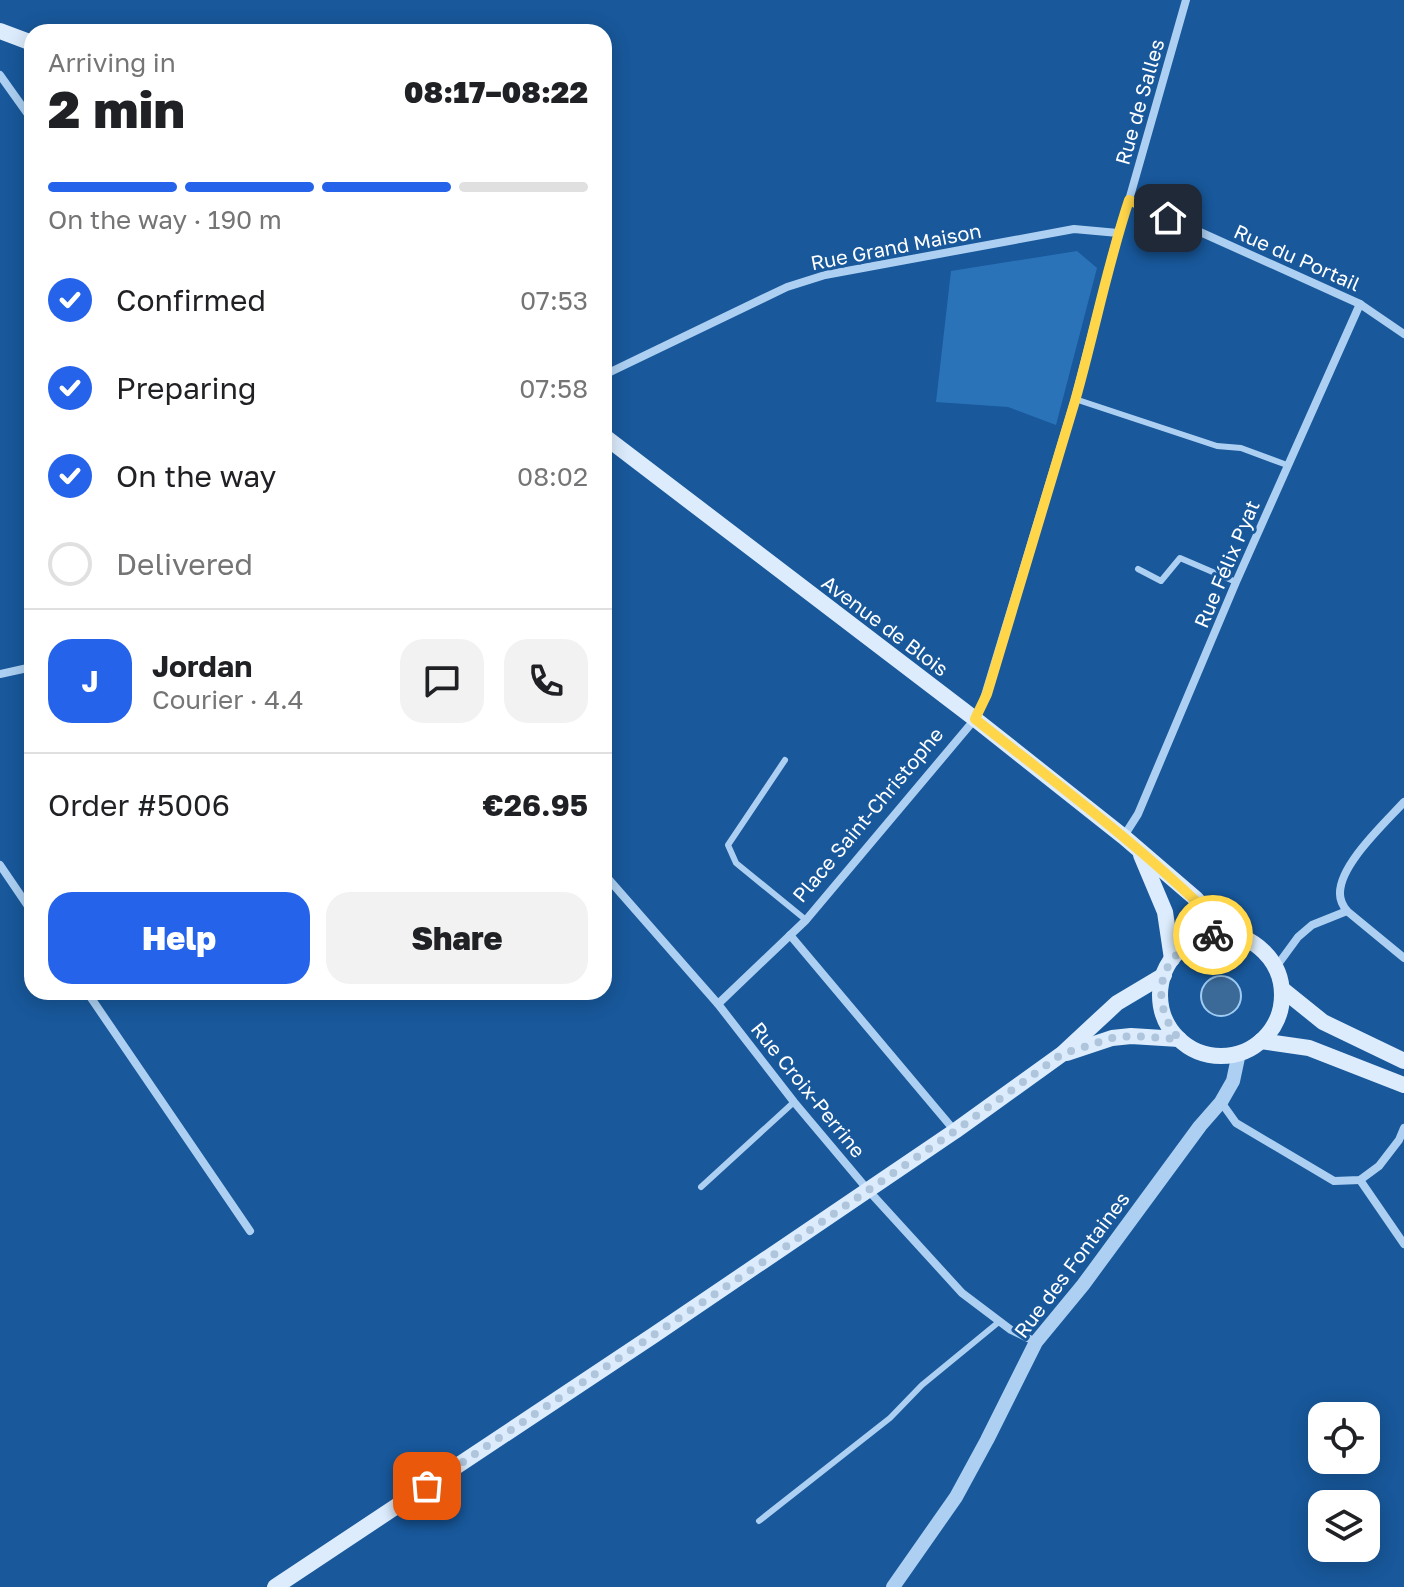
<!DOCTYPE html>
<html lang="en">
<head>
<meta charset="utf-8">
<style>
  body { margin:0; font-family:"Golos Text",sans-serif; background:#f2f2f2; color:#202124; height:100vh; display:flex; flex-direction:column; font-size:30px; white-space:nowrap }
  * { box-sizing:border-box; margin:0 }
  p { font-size:26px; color:#757577 }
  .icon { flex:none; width:44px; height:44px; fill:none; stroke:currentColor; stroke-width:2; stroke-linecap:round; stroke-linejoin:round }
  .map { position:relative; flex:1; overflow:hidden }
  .drawer { position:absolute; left:24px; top:24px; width:588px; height:976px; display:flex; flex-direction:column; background:#fff; border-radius:24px; box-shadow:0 4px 20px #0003 }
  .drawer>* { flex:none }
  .tools { position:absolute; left:1308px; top:1402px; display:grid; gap:16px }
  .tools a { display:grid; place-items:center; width:72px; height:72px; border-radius:16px; background:#fff; box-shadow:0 4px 20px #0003; font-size:40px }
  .pin { position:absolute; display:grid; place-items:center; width:68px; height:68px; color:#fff; margin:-34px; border-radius:16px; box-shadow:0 4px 12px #0006 }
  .courier { position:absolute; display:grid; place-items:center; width:80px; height:80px; margin:-40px; border:6px solid #ffd54a; border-radius:50%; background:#fff; color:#222; box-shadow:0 2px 10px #0007 }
  .head em { font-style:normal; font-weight:800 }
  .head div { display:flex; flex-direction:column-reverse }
  .head { display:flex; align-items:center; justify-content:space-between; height:136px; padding:0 24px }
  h1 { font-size:52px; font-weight:800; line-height:60px }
  .bar { display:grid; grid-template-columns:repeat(4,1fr); gap:12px 8px; align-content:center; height:96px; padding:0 24px }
  .bar i { height:10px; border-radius:6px; background:#e0e0e0 }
  .bar .active { background:#2563eb }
  .bar p { grid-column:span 4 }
  .line { display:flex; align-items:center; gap:20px; padding:0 24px; border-top:2px solid #e0e0e0 }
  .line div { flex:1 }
  .round { display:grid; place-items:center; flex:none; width:84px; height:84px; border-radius:24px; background:#f2f2f2 }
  ol { padding:0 24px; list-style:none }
  li { display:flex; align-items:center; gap:24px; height:88px }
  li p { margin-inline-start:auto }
  li .icon { padding:8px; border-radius:50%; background:#2563eb; color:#fff; stroke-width:4 }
  li:last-child { color:#757577 }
  li i { width:44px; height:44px; border:4px solid #e0e0e0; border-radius:50% }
  .action { display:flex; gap:16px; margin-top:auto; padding:16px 24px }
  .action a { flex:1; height:92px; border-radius:24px; background:#2563eb; color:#fff; font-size:32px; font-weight:800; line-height:92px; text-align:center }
  .action a+a { background:#f2f2f2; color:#202124 }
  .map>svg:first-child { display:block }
</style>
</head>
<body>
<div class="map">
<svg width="1404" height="1587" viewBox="0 0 1404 1587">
  <rect width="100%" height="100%" fill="#18589b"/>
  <polygon fill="#2b73b8" points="1077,251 1097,268 1056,425 1008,407 936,402 951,271"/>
  <circle fill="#3b6a99" stroke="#a0ccf4" stroke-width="2" cx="1221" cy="996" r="20"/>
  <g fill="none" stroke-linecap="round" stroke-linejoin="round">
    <g stroke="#add0f2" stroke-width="6">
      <polyline points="1075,399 1217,446 1241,448 1287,465"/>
      <polyline points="1138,569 1161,581 1180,558 1236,582"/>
      <polyline points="785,760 728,845 736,863 806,920"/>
      <polyline points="701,1187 794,1102"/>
      <polyline points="759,1521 890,1418 922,1385 1000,1321"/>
    </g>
    <g stroke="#add0f2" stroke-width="8">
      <polyline points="0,75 32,120"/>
      <polyline points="1129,200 1360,304 1404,334"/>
      <polyline points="604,375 787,287 825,275 1074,229 1118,233"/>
      <polyline points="0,674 32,667"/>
      <path d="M 1404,802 C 1385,823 1339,865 1340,894 C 1340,900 1343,906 1347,911 L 1404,958"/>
      <polyline points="1124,836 1138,814 1236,582 1360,304"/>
      <polyline points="0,865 32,912"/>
      <polyline points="604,874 718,1004 794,1102 868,1190 962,1293 1011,1330 1036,1342"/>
      <polyline points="790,935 954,1130"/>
      <polyline points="1276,967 1298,937 1312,925 1347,911"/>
      <polyline points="87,992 250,1231"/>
      <polyline points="718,1004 806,920 975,719 983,702 1075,399 1118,233 1129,200 1186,0"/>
      <polyline points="1221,1102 1236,1123 1334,1181 1360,1180 1379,1166 1399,1140 1404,1128"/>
      <polyline points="1360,1180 1404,1244"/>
    </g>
    <polyline stroke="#add0f2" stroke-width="14" points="893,1587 956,1497 987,1440 1036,1342 1083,1285 1200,1126 1221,1102 1233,1081 1239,1053"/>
    <g stroke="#dcecfc" stroke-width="16">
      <polyline points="0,31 32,43"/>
      <polyline points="604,436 975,719 1124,837 1195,898 1229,934"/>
      <polyline points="1141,855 1165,912 1172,959"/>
      <circle cx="1221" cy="995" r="61"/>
      <polyline points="1282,989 1323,1022 1404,1061"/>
      <polyline points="1261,1041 1309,1048 1404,1085"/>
      <polyline points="1067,1053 1112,1038 1131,1036 1179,1039"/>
      <polyline points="275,1587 654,1335 955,1131 1062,1054 1117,1003 1164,975"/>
    </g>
  </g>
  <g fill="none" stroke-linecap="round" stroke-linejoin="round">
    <path stroke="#aec5dc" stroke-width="8" stroke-dasharray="0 14.4" d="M 427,1486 L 766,1260 L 955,1131 L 1062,1054 L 1112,1038 L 1131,1036 L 1179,1039 C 1146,998 1160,948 1213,935"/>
    <path stroke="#ffd54a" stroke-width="10" d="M 1168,218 L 1129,200 C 1107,266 1094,334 1075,401 C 1046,499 1016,596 987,694 L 975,719 C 1062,788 1152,854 1229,934 L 1213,935"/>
  </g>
  <g text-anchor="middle" stroke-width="6" stroke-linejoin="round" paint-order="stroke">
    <g font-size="20" fill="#fff" stroke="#18589b">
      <text transform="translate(1140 102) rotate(-74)" y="7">Rue de Salles</text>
      <text transform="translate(896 247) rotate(-11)" y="7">Rue Grand Maison</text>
      <text transform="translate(1297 258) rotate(24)" y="7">Rue du Portail</text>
      <text transform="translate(1227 564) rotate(-67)" y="7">Rue Félix Pyat</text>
      <text transform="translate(885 626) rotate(37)" y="7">Avenue de Blois</text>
      <text transform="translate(868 815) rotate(-50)" y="7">Place Saint-Christophe</text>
      <text transform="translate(808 1090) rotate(51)" y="7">Rue Croix-Perrine</text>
      <text transform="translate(1072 1265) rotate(-53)" y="7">Rue des Fontaines</text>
    </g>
  </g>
</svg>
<div class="tools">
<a><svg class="icon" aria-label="locate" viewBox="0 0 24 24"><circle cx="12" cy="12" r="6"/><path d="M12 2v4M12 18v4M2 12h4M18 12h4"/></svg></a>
<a><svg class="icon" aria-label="layers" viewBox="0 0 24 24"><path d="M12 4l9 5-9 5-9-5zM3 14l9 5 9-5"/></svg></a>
</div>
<div class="pin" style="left:427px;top:1486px;background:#ea580c"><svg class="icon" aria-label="bag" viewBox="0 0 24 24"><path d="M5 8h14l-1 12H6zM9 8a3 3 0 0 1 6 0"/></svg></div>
<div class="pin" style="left:1168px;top:218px;background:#1f2937"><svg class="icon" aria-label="home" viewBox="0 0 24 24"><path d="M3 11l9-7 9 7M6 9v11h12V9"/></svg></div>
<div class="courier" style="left:1213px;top:935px"><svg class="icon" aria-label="bike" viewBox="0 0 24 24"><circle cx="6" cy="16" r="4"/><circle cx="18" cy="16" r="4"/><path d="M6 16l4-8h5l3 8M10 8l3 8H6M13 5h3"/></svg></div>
<section class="drawer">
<div class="head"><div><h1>2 min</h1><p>Arriving in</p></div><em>08:17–08:22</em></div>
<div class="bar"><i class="active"></i><i class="active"></i><i class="active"></i><i></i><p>On the way · 190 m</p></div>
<ol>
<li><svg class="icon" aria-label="check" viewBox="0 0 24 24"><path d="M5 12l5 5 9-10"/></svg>Confirmed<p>07:53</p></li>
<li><svg class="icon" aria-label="check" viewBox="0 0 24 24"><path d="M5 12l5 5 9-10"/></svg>Preparing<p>07:58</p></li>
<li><svg class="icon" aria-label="check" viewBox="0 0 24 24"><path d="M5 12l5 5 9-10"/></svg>On the way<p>08:02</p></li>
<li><i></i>Delivered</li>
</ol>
<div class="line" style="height:144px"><b class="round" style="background:#2563eb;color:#fff">J</b><div><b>Jordan</b><p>Courier · 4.4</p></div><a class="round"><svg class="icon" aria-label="chat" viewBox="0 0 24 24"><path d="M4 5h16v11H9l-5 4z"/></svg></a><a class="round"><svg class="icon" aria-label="phone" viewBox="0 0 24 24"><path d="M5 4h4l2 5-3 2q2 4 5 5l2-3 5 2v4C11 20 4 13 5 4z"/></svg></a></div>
<div class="line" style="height:104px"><div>Order #5006</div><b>€26.95</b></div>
<div class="action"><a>Help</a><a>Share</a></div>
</section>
</div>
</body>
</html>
